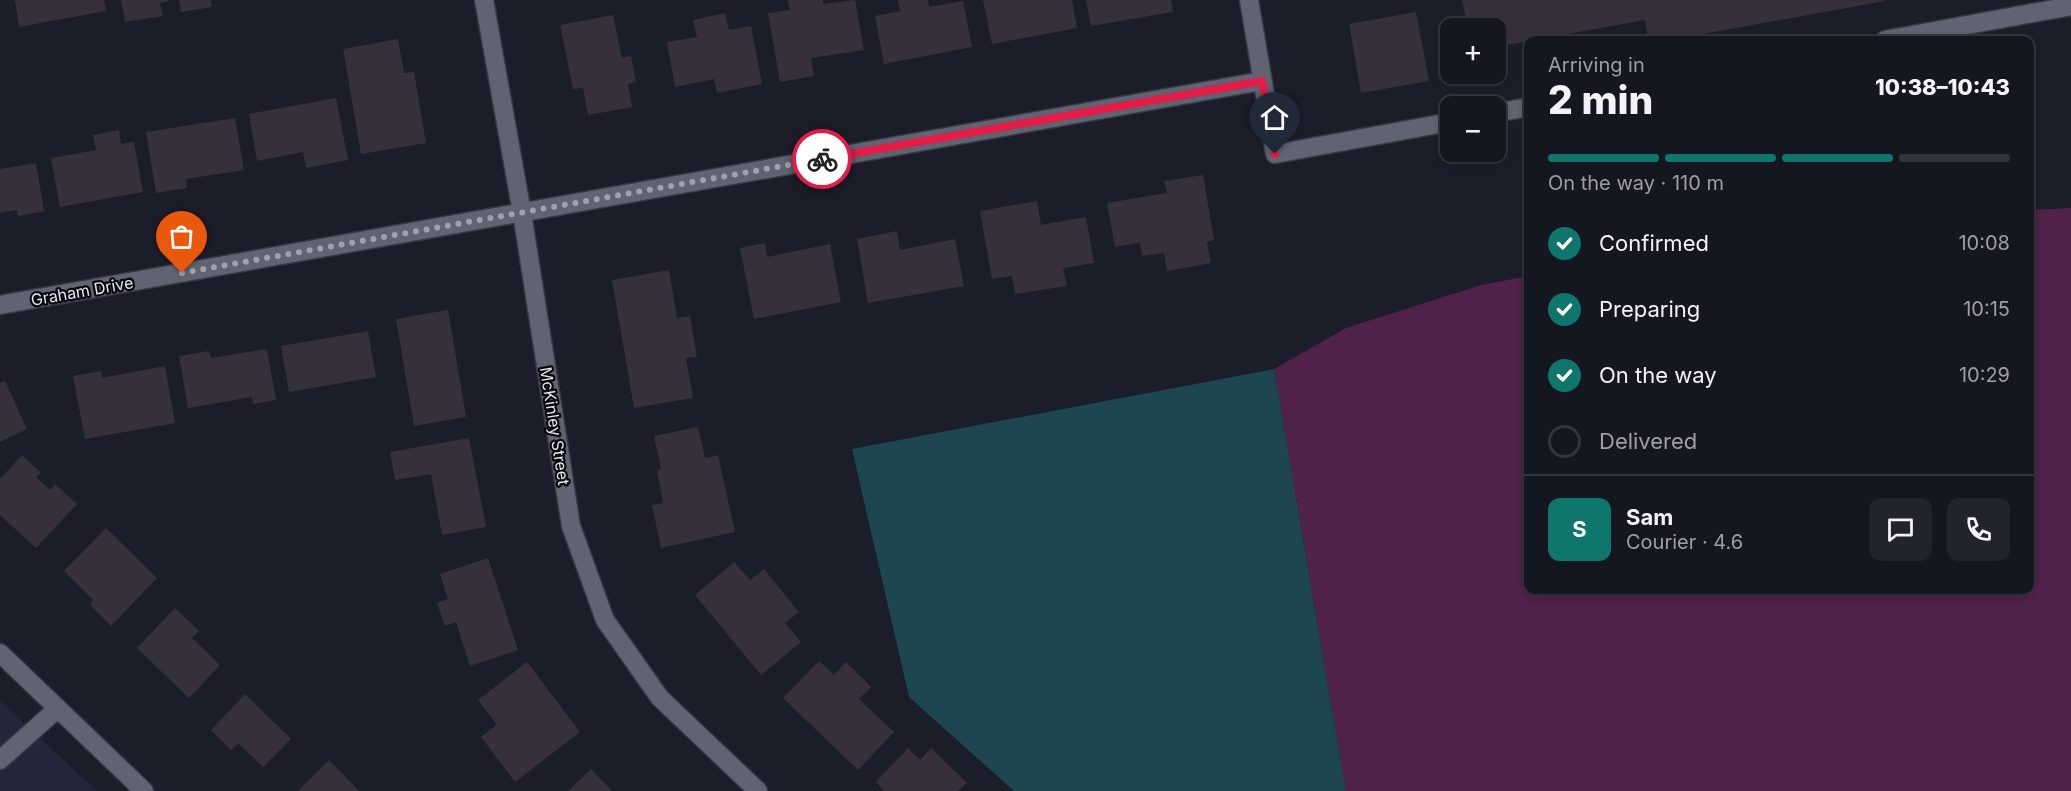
<!DOCTYPE html>
<html lang="en">
<head>
<meta charset="utf-8">
<style>
  body { margin:0; font-family:Inter,sans-serif; background:#21232d; color:#f1f3f6; height:100vh; display:flex; flex-direction:column; font-size:22px; white-space:nowrap }
  * { box-sizing:border-box; margin:0 }
  p { font-size:20px; color:#9d9fa5 }
  .icon { flex:none; width:33px; height:33px; fill:none; stroke:currentColor; stroke-width:2; stroke-linecap:round; stroke-linejoin:round }
  .map { position:relative; flex:1; overflow:hidden }
  .sheet { position:absolute; left:1524px; top:36px; width:510px; height:558px; display:flex; flex-direction:column; background:#141620; border-radius:12px; box-shadow:0 3px 9px #0003,0 0 0 2px #33353e }
  .sheet>* { flex:none }
  .tools { position:absolute; left:1440px; top:18px; display:grid; gap:12px }
  .tools a { display:grid; place-items:center; width:66px; height:66px; border-radius:12px; background:#141620; box-shadow:0 3px 9px #0003,0 0 0 2px #33353e; font-size:30px }
  .pin { position:absolute; display:grid; place-items:center; width:51px; height:51px; color:#fff; margin:-62px -26px; border-radius:50% 50% 50% 0; rotate:-45deg; box-shadow:0 0 6px #0007 }
  .pin .icon { rotate:45deg }
  .courier { position:absolute; display:grid; place-items:center; width:60px; height:60px; margin:-30px; border:4px solid #e11d48; border-radius:50%; background:#fff; color:#222; box-shadow:0 2px 8px #0007 }
  .head em { font-style:normal; font-weight:800 }
  .head div { display:flex; flex-direction:column-reverse }
  .head { display:flex; align-items:center; justify-content:space-between; height:102px; padding:0 24px }
  h1 { font-size:39px; font-weight:800; line-height:45px }
  .bar { display:grid; grid-template-columns:repeat(4,1fr); gap:9px 6px; align-content:center; height:72px; padding:0 24px }
  .bar i { height:8px; border-radius:4px; background:#33353e }
  .bar .selected { background:#0f766e }
  .bar p { grid-column:span 4 }
  .line { display:flex; align-items:center; gap:15px; padding:0 24px; border-top:2px solid #33353e }
  .line div { flex:1 }
  .round { display:grid; place-items:center; flex:none; width:63px; height:63px; border-radius:12px; background:#21232d }
  ol { padding:0 24px; list-style:none }
  li { display:flex; align-items:center; gap:18px; height:66px }
  li p { margin-inline-start:auto }
  li .icon { padding:6px; border-radius:50%; background:#0f766e; color:#fff; stroke-width:4 }
  li:last-child { color:#9d9fa5 }
  li i { width:33px; height:33px; border:3px solid #33353e; border-radius:50% }
  .map>svg:first-child { display:block }
</style>
</head>
<body>
<div class="map">
<svg width="2071" height="791" viewBox="0 0 2071 791">
  <rect width="100%" height="100%" fill="#1b1d2a"/>
  <polygon fill="#232638" points="0,701 97,791 0,791"/>
  <polygon fill="#502149" points="2071,208 2071,791 1346,791 1274,369 1346,328 1481,285 1528,276 1528,590 2030,590 2030,210"/>
  <polygon fill="#1d4651" points="1274,369 1346,791 1014,791 909,697 852,449"/>
  <g fill="#36303d">
    <polygon points="15,0 104,0 106,11 19,27"/>
    <polygon points="121,0 169,0 169,1 160,3 163,16 125,22"/>
    <polygon points="179,0 211,0 212,7 181,12"/>
    <polygon points="788,0 823,0 823,4 855,0 864,50 811,58 814,76 780,82 768,13 790,10"/>
    <polygon points="898,0 928,0 929,7 963,1 972,47 884,64 875,16 900,11"/>
    <polygon points="983,0 1072,0 1077,28 992,44"/>
    <polygon points="1086,0 1171,0 1173,12 1091,26"/>
    <polygon points="1462,0 1885,0 1885,1 1670,40 1648,40 1645,20 1496,47 1496,28 1468,28"/>
    <polygon points="1416,12 1429,81 1361,93 1349,24"/>
    <polygon points="725,13 729,30 751,26 762,84 717,93 714,79 675,87 667,42 697,37 693,20"/>
    <polygon points="613,15 622,58 631,56 636,82 628,84 632,107 588,115 583,88 573,89 560,25"/>
    <polygon points="398,39 404,73 414,72 426,143 361,154 343,49"/>
    <polygon points="336,98 348,160 306,168 303,152 257,161 249,114"/>
    <polygon points="235,118 244,170 186,179 187,188 156,193 146,132"/>
    <polygon points="119,130 121,144 134,142 143,192 60,207 51,158 96,150 93,135"/>
    <polygon points="36,163 44,211 18,216 17,210 0,213 0,169"/>
    <polygon points="1203,175 1214,240 1207,242 1211,263 1167,271 1164,253 1142,256 1140,243 1115,247 1107,203 1167,193 1164,181"/>
    <polygon points="1037,201 1041,225 1086,217 1094,263 1063,268 1067,286 1015,294 1012,276 992,279 980,211"/>
    <polygon points="897,231 900,250 955,239 964,286 868,303 857,239"/>
    <polygon points="765,243 767,257 830,244 841,302 754,319 740,248"/>
    <polygon points="669,270 677,318 690,316 697,357 686,358 693,398 634,408 612,280"/>
    <polygon points="448,310 466,417 414,426 396,319"/>
    <polygon points="368,331 376,377 289,392 281,346"/>
    <polygon points="267,349 276,400 253,404 252,397 188,408 179,356 209,351 211,358"/>
    <polygon points="165,366 175,423 85,439 73,376 101,371 102,378"/>
    <polygon points="5,381 27,429 0,442 0,383"/>
    <polygon points="698,427 705,458 718,455 735,532 661,548 652,505 663,503 657,471 661,469 654,436"/>
    <polygon points="469,438 486,527 442,535 431,474 395,480 390,452"/>
    <polygon points="22,455 41,473 36,477 50,490 55,484 77,504 36,548 0,515 0,479"/>
    <polygon points="106,528 157,578 111,626 90,605 93,600 64,571"/>
    <polygon points="488,558 518,650 470,666 456,622 445,626 437,603 448,599 440,574"/>
    <polygon points="734,562 750,580 764,569 799,612 785,623 801,642 761,675 695,595"/>
    <polygon points="175,608 199,631 192,638 220,665 189,698 137,648"/>
    <polygon points="819,661 834,675 846,662 871,687 859,699 894,732 858,770 783,698"/>
    <polygon points="527,662 580,732 515,782 481,737 497,725 478,700"/>
    <polygon points="245,694 291,739 263,767 238,743 231,750 211,730"/>
    <polygon points="908,748 920,760 931,748 967,783 958,791 884,791 876,782"/>
    <polygon points="329,760 359,791 298,791"/>
    <polygon points="591,769 612,791 568,791"/>
  </g>
  <g fill="none" stroke-linecap="round" stroke-linejoin="round">
    <g stroke="#373843" stroke-width="21">
      <polyline id="lane" points="0,760 57,709"/>
    </g>
    <g stroke="#373843" stroke-width="21">
      <g id="street">
        <polyline points="484,0 522,213 571,526 605,620 660,698 758,791"/>
        <polyline points="1249,0 1275,154 1450,122"/>
        <polyline points="1885,40 2071,6"/>
        <polyline points="1496,113 1528,107"/>
        <polyline points="0,305 1262,81"/>
      </g>
    </g>
    <g stroke="#373843" stroke-width="21">
      <polyline id="secondary" points="0,653 144,791"/>
    </g>
    <use href="#lane" stroke="#5f6372" stroke-width="18"/>
    <use href="#street" stroke="#5f6372" stroke-width="18"/>
    <use href="#secondary" stroke="#5f6372" stroke-width="18"/>
  </g>
  <g fill="none" stroke-linecap="round" stroke-linejoin="round">
    <polyline stroke="#9fa1ab" stroke-width="6" stroke-dasharray="0 10.8" points="182,273 822,159"/>
    <polyline stroke="#e11d48" stroke-width="8" points="822,159 1262,81 1275,154"/>
  </g>
  <g text-anchor="middle" stroke-width="4.5" stroke-linejoin="round" paint-order="stroke">
    <g font-size="16" fill="#e6e8f1" stroke="#07080d">
      <text transform="translate(82 291) rotate(-10)" y="6">Graham Drive</text>
      <text transform="translate(555 426) rotate(81)" y="6">McKinley Street</text>
    </g>
  </g>
</svg>
<div class="tools">
<a>+</a>
<a>−</a>
</div>
<div class="pin" style="left:182px;top:273px;background:#ea580c"><svg class="icon" aria-label="bag" viewBox="0 0 24 24"><path d="M5 8h14l-1 12H6zM9 8a3 3 0 0 1 6 0"/></svg></div>
<div class="pin" style="left:1275px;top:154px;background:#1f2937"><svg class="icon" aria-label="home" viewBox="0 0 24 24"><path d="M3 11l9-7 9 7M6 9v11h12V9"/></svg></div>
<div class="courier" style="left:822px;top:159px"><svg class="icon" aria-label="bike" viewBox="0 0 24 24"><circle cx="6" cy="16" r="4"/><circle cx="18" cy="16" r="4"/><path d="M6 16l4-8h5l3 8M10 8l3 8H6M13 5h3"/></svg></div>
<section class="sheet">
<div class="head"><div><h1>2 min</h1><p>Arriving in</p></div><em>10:38–10:43</em></div>
<div class="bar"><i class="selected"></i><i class="selected"></i><i class="selected"></i><i></i><p>On the way · 110 m</p></div>
<ol>
<li><svg class="icon" aria-label="check" viewBox="0 0 24 24"><path d="M5 12l5 5 9-10"/></svg>Confirmed<p>10:08</p></li>
<li><svg class="icon" aria-label="check" viewBox="0 0 24 24"><path d="M5 12l5 5 9-10"/></svg>Preparing<p>10:15</p></li>
<li><svg class="icon" aria-label="check" viewBox="0 0 24 24"><path d="M5 12l5 5 9-10"/></svg>On the way<p>10:29</p></li>
<li><i></i>Delivered</li>
</ol>
<div class="line" style="height:108px"><b class="round" style="background:#0f766e;color:#fff">S</b><div><b>Sam</b><p>Courier · 4.6</p></div><a class="round"><svg class="icon" aria-label="chat" viewBox="0 0 24 24"><path d="M4 5h16v11H9l-5 4z"/></svg></a><a class="round"><svg class="icon" aria-label="phone" viewBox="0 0 24 24"><path d="M5 4h4l2 5-3 2q2 4 5 5l2-3 5 2v4C11 20 4 13 5 4z"/></svg></a></div>
</section>
</div>
</body>
</html>
